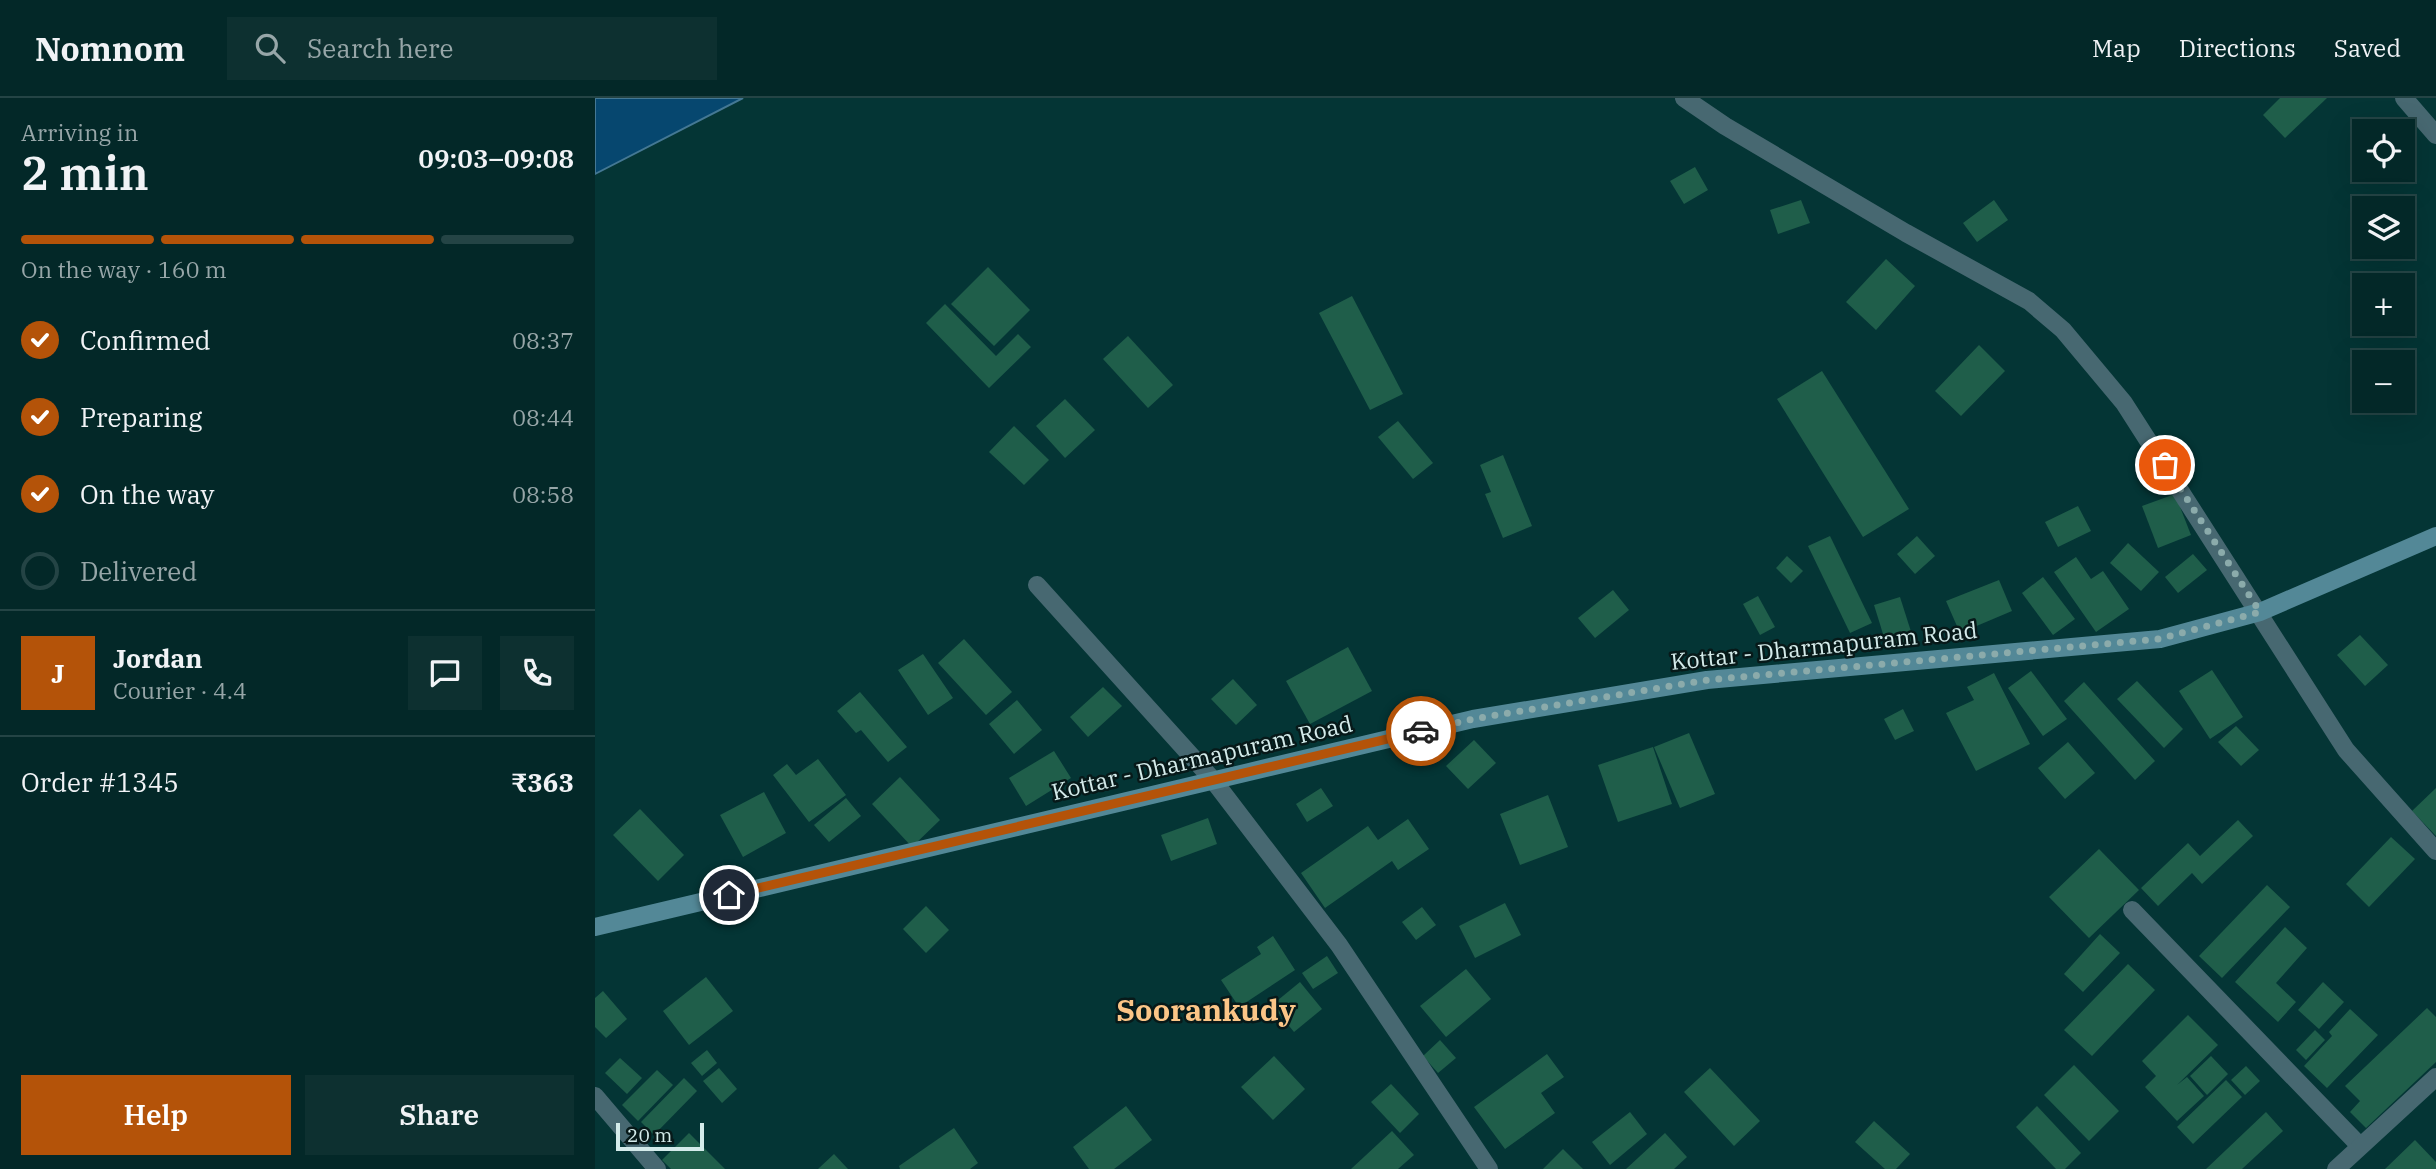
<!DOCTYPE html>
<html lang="en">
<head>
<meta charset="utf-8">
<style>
  body { margin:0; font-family:"IBM Plex Serif",serif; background:#0d3030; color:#f1f3f6; height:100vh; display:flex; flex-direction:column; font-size:26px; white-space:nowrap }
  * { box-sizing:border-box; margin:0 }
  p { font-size:23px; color:#97a6a8 }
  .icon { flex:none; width:38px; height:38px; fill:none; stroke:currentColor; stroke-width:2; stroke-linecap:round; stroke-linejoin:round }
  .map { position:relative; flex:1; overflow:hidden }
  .details { display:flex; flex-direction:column; background:#032828; width:595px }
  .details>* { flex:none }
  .fabs { position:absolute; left:1757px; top:21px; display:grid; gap:14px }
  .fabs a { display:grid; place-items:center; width:63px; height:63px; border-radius:0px; background:#032828; box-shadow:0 7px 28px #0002,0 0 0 2px #244445; font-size:35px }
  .scale { position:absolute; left:21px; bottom:18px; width:88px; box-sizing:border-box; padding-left:7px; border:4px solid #d4ebea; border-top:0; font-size:19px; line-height:24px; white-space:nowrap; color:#d4ebea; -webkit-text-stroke:5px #071919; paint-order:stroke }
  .pin { position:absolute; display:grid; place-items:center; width:60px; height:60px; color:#fff; margin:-30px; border:4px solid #fff; border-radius:50%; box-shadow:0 2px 7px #0007 }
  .courier { position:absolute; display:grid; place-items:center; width:70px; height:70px; margin:-35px; border:5px solid #b45309; border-radius:50%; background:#fff; color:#222; box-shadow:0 2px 9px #0007 }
  .headline em { font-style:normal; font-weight:600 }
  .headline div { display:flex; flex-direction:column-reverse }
  .headline { display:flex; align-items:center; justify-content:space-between; height:119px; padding:0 21px }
  h1 { font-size:46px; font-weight:600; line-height:52px }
  .bar { display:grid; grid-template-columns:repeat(4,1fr); gap:10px 7px; align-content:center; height:84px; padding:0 21px }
  .bar i { height:9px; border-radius:5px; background:#244445 }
  .bar .on { background:#b45309 }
  .bar p { grid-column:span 4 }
  .line { display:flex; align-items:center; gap:18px; padding:0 21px; border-top:2px solid #244445 }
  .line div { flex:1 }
  .round { display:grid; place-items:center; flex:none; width:74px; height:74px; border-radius:0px; background:#0d3030 }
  ol { padding:0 21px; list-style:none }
  li { display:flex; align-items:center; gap:21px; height:77px }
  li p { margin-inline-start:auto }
  li .icon { padding:7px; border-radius:50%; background:#b45309; color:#fff; stroke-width:4 }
  li:last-child { color:#97a6a8 }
  li i { width:38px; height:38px; border:4px solid #244445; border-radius:50% }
  .cta { display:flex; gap:14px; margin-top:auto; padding:14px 21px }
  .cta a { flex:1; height:80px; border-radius:0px; background:#b45309; color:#fff; font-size:28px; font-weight:600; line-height:80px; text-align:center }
  .cta a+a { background:#0d3030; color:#f1f3f6 }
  header { display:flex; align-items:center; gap:42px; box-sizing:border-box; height:98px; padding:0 35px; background:#032828; border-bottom:2px solid #244445 }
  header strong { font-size:33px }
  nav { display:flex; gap:38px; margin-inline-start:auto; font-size:24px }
  .search { width:490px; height:63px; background:#0d3030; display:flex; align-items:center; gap:18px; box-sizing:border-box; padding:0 24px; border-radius:0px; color:#97a6a8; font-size:26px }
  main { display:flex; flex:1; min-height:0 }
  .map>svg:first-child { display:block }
</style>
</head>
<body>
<header>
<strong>Nomnom</strong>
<div class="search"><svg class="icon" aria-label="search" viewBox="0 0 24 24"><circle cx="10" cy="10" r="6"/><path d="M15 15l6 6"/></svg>Search here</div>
<nav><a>Map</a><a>Directions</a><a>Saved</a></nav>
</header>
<main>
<section class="details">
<div class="headline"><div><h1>2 min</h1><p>Arriving in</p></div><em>09:03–09:08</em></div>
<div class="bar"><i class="on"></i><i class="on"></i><i class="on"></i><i></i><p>On the way · 160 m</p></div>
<ol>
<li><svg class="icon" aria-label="check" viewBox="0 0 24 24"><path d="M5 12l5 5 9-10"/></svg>Confirmed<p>08:37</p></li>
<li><svg class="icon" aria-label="check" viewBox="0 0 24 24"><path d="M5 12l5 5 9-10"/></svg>Preparing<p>08:44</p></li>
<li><svg class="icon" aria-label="check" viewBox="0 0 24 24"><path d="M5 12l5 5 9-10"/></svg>On the way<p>08:58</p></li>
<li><i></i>Delivered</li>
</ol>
<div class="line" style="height:126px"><b class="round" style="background:#b45309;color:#fff">J</b><div><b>Jordan</b><p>Courier · 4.4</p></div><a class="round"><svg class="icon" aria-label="chat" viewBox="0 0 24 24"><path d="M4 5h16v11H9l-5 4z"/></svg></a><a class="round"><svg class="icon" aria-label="phone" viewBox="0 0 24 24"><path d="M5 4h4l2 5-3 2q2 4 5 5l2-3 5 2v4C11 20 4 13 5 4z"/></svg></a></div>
<div class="line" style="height:91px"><div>Order #1345</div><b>₹363</b></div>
<div class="cta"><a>Help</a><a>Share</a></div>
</section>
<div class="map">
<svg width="1841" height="1071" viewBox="0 0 1841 1071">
  <rect width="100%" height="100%" fill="#043535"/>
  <polygon fill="#06476f" stroke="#447894" stroke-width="2" points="0,0 148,0 0,76"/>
  <g fill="#1f5e4a">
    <polygon points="1685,0 1732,0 1690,40 1668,17"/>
    <polygon points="1100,69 1113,92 1089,106 1075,83"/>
    <polygon points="1206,102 1215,125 1183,136 1175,112"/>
    <polygon points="1399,102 1413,122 1382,144 1368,125"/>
    <polygon points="1291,161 1320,188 1281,232 1251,204"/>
    <polygon points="393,169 435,212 399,248 356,206"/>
    <polygon points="757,198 808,296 775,312 724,215"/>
    <polygon points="350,206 401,258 423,236 436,249 394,290 331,225"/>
    <polygon points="533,238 578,287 553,310 508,261"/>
    <polygon points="1384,247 1410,273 1366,318 1340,293"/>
    <polygon points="1227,273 1314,411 1268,439 1182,301"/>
    <polygon points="470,301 500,332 470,360 441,328"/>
    <polygon points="803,323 838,365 818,381 783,339"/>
    <polygon points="419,328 454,362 429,387 394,354"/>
    <polygon points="908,357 937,428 908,440 890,396 896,394 885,367"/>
    <polygon points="1580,396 1596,437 1563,450 1547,408"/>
    <polygon points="1483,408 1496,433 1463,449 1450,424"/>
    <polygon points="1235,438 1277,525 1255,535 1213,448"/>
    <polygon points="1322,438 1340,458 1320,476 1302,456"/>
    <polygon points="1533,445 1564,474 1546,493 1515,465"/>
    <polygon points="1598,456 1612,472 1583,495 1570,479"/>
    <polygon points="1192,458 1208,473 1196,485 1181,470"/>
    <polygon points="1481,459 1496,481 1508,473 1534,511 1501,534 1459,474"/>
    <polygon points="1448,479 1480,521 1458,537 1427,495"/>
    <polygon points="1404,482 1417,513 1365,535 1351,503"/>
    <polygon points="1018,492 1034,512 1000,540 983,520"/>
    <polygon points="1163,498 1180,529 1165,537 1148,506"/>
    <polygon points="1305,499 1319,543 1293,552 1279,507"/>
    <polygon points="1765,537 1793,567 1770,588 1742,557"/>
    <polygon points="369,541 417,594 391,617 343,565"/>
    <polygon points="753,549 777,593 715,626 691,583"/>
    <polygon points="328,556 358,600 333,617 303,572"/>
    <polygon points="1617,572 1648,619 1615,641 1584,593"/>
    <polygon points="1436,573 1472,621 1448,638 1413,590"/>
    <polygon points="1399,575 1435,646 1381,673 1351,615 1379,602 1372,589"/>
    <polygon points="638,581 662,607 641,627 616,601"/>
    <polygon points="1542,583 1588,631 1569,650 1522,601"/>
    <polygon points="1489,584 1560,663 1540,682 1469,603"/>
    <polygon points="508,589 527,608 493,639 475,619"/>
    <polygon points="265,594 312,649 293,664 266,632 261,635 242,613"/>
    <polygon points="422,602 447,632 419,656 394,626"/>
    <polygon points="1308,611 1319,633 1300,642 1289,621"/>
    <polygon points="1641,628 1664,652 1646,668 1623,644"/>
    <polygon points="1094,635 1120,696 1085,710 1059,649"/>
    <polygon points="879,642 901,665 873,691 851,668"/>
    <polygon points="1473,644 1500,675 1470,701 1443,670"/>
    <polygon points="1058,649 1077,706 1023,724 1003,667"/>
    <polygon points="459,653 476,680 431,708 414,680"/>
    <polygon points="223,661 251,697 214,724 178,677 192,666 201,677"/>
    <polygon points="305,679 345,722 317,749 277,706"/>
    <polygon points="726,690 738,708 712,724 701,706"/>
    <polygon points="1841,690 1841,738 1817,713"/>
    <polygon points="169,694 191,735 148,759 125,717"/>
    <polygon points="953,697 973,749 925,767 905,716"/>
    <polygon points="251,700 266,718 234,744 219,727"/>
    <polygon points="45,711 89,757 63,783 18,737"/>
    <polygon points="613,720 622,746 576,763 566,737"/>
    <polygon points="813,721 834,751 803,772 797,763 730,810 706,775 773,728 783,742"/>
    <polygon points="1643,722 1658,738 1607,786 1597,775 1563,808 1546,790 1593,745 1605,758"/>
    <polygon points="1796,739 1820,761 1774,809 1751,786"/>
    <polygon points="1504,751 1544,792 1494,840 1454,799"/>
    <polygon points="1672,787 1695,809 1627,880 1604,858"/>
    <polygon points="910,805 926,837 880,860 864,828"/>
    <polygon points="331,808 354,832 331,855 308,831"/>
    <polygon points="827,809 841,827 821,842 807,824"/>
    <polygon points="1690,829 1712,850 1681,885 1701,904 1683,924 1640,884"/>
    <polygon points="1505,836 1525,855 1488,894 1469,876"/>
    <polygon points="678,838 700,872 644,909 626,882 666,856 662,849"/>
    <polygon points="732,858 743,875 718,891 707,875"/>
    <polygon points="1533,866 1560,892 1497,958 1469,932"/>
    <polygon points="871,871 896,901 851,939 825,908"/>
    <polygon points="111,879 138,913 94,947 68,913"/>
    <polygon points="705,884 727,911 699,934 677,907"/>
    <polygon points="1728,884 1749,904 1724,931 1703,912"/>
    <polygon points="8,893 32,921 11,940 0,929 0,900"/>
    <polygon points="1832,910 1841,919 1841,964 1771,1030 1755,1014 1765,1003 1750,988"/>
    <polygon points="1755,911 1783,937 1732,990 1709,968 1737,938 1734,934"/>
    <polygon points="1593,917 1623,947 1582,987 1592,979 1609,998 1582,1023 1550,989 1561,978 1547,963"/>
    <polygon points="1720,932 1730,942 1711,962 1701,952"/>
    <polygon points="845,942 861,960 843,975 828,958"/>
    <polygon points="112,952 122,965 107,978 96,965"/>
    <polygon points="952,956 969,979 946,995 960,1015 910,1051 879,1009"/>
    <polygon points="679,958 710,991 678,1022 646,989"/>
    <polygon points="1616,958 1633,976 1612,997 1595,978"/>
    <polygon points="25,960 47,980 32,996 10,975"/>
    <polygon points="1479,967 1524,1013 1494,1043 1449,997"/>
    <polygon points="1651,968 1665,983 1650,997 1636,982"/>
    <polygon points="124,970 142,991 127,1005 108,983"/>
    <polygon points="1115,970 1165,1023 1139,1048 1089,994"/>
    <polygon points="62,972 78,987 43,1023 27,1007"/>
    <polygon points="89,980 102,993 59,1037 46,1024"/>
    <polygon points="1631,982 1647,999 1598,1046 1582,1029"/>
    <polygon points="796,986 824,1016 805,1035 776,1004"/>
    <polygon points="531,1008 557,1042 519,1071 494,1071 478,1049"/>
    <polygon points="1442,1008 1486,1055 1470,1071 1461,1071 1421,1029"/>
    <polygon points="1035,1014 1052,1036 1015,1067 997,1044"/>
    <polygon points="1671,1014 1688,1033 1647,1071 1611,1071"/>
    <polygon points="1279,1023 1315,1056 1301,1071 1290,1071 1260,1044"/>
    <polygon points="359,1030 383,1065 375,1071 305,1071 304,1068"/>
    <polygon points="797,1033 819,1057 803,1071 756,1071"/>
    <polygon points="94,1035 130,1071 76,1071 67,1062"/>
    <polygon points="1070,1035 1092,1059 1079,1071 1031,1071"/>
    <polygon points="1820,1042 1841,1064 1841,1071 1790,1071"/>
    <polygon points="968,1051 988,1071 948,1071"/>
    <polygon points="239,1056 253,1071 223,1071"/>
  </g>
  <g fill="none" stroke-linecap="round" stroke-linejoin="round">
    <polyline stroke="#476871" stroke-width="18" points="442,487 618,682"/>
    <g stroke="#476871" stroke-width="18">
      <polyline points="1089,0 1130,28 1311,135 1434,203 1468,232 1529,305 1751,652 1841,753"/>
      <polyline points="1809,0 1841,37"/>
      <polyline points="618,682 744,847 894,1071"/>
      <polyline points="1537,812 1765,1048"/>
      <polyline points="0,998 62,1071"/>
      <polyline points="1741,1071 1841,979"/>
    </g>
    <polyline stroke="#538897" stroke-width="18" points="0,829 878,621 1112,582 1565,541 1665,514 1841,438"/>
  </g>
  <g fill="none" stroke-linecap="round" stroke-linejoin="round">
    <polyline stroke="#8babab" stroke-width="7" stroke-dasharray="0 12.6" points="826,633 878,621 1112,582 1564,541 1665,514 1570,367"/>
    <polyline stroke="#b45309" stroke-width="9" points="134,797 826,633"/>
  </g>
  <g text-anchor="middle" stroke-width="5" stroke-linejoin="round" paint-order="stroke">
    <g font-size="23" fill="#d4ebea" stroke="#071919">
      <text transform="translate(1229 548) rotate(-6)" y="8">Kottar - Dharmapuram Road</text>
      <text transform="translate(607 660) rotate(-13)" y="8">Kottar - Dharmapuram Road</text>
    </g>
    <g font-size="30" font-weight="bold" fill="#fbc587" stroke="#071919">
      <text x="611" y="923">Soorankudy</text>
    </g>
  </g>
</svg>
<div class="fabs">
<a><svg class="icon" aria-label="locate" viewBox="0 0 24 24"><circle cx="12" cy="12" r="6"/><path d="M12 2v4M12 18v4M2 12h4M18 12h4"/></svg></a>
<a><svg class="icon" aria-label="layers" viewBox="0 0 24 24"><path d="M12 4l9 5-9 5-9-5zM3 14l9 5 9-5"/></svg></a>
<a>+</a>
<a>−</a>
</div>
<div class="scale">20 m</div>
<div class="pin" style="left:1570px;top:367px;background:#ea580c"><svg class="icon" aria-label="bag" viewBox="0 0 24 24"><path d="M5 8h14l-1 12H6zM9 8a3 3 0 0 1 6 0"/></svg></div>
<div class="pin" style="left:134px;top:797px;background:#1f2937"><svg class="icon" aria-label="home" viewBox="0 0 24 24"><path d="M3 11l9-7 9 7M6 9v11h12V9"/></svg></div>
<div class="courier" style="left:826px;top:633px"><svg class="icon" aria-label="car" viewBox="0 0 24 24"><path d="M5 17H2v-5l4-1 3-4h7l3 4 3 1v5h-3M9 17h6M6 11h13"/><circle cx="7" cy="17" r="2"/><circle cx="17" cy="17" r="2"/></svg></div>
</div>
</main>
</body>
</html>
